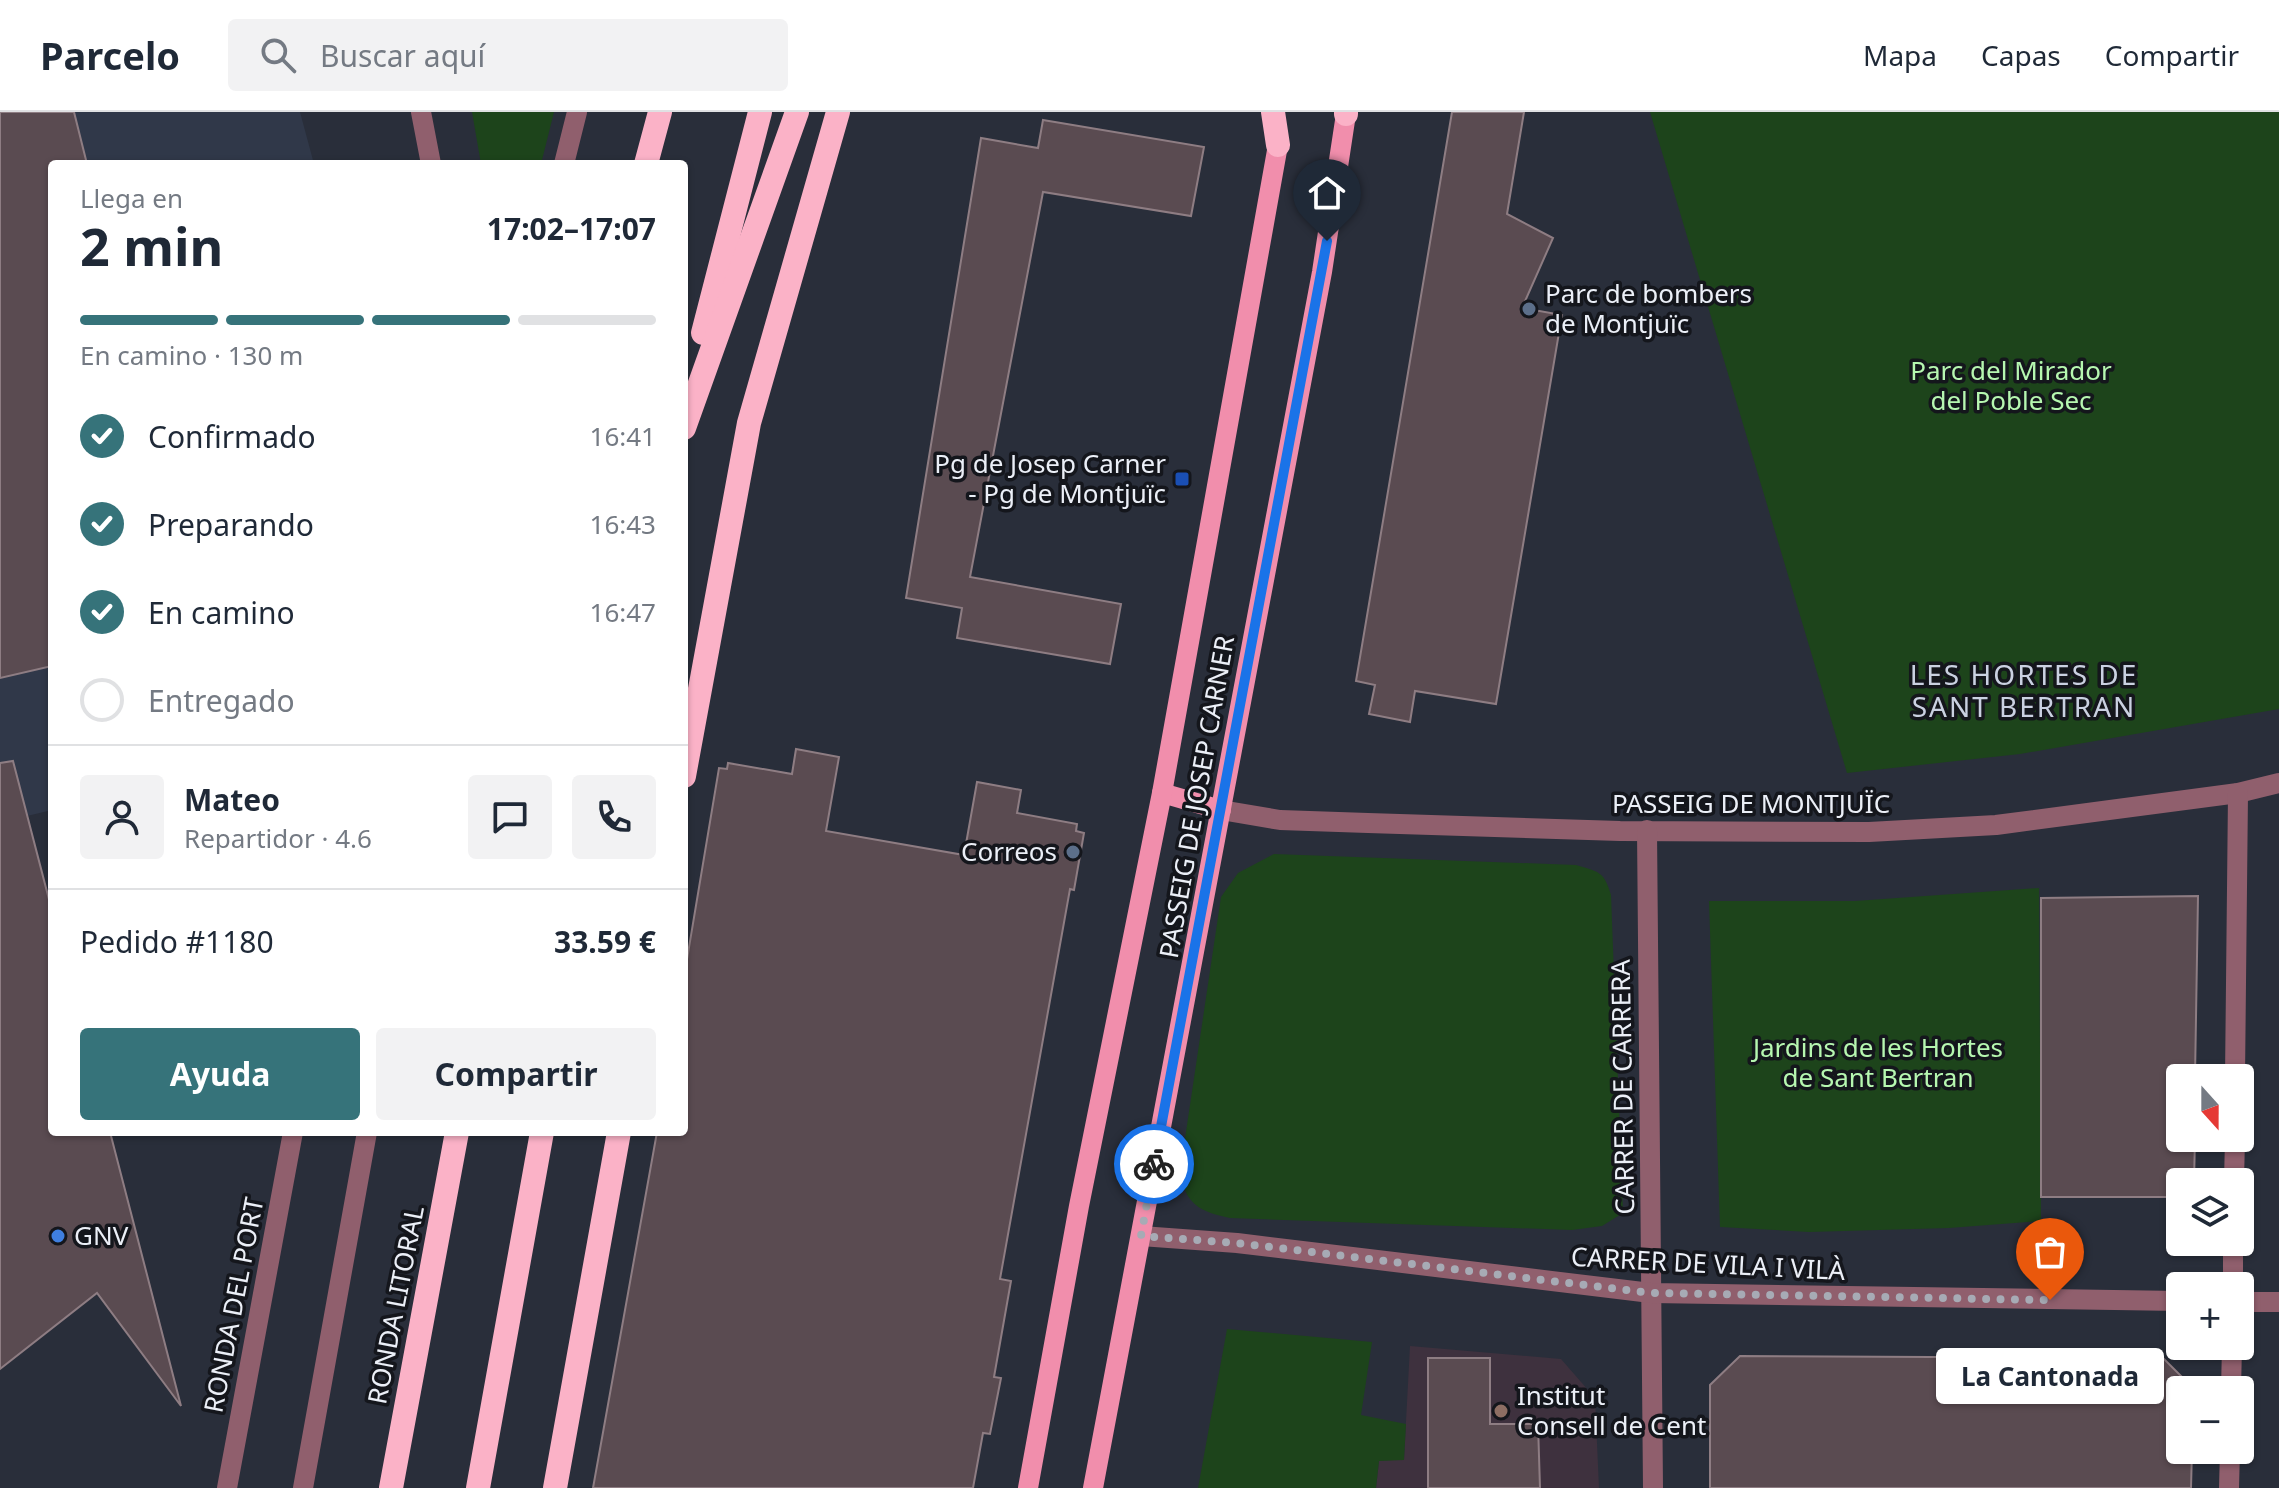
<!DOCTYPE html>
<html lang="es">
<head>
<meta charset="utf-8">
<style>
  body { margin:0; font-family:"Noto Sans",sans-serif; background:#f2f2f3; color:#1f2937; height:100vh; display:flex; flex-direction:column; font-size:30px; white-space:nowrap }
  * { box-sizing:border-box; margin:0 }
  p { font-size:26px; color:#747a83 }
  .icon { flex:none; width:44px; height:44px; fill:none; stroke:currentColor; stroke-width:2; stroke-linecap:round; stroke-linejoin:round }
  .map { position:relative; flex:1; overflow:hidden }
  .panel { position:absolute; left:48px; top:48px; width:640px; height:976px; display:flex; flex-direction:column; background:#fff; border-radius:8px; box-shadow:0 2px 6px #0004 }
  .panel>* { flex:none }
  .needle { width:52px; rotate:159deg }
  .tools { position:absolute; left:2166px; top:952px; display:grid; gap:16px }
  .tools a { display:grid; place-items:center; width:88px; height:88px; border-radius:8px; background:#fff; box-shadow:0 2px 6px #0004; font-size:40px }
  .pin { position:absolute; display:grid; place-items:center; width:68px; height:68px; color:#fff; margin:-82px -34px; border-radius:50% 50% 50% 0; rotate:-45deg; box-shadow:0 0 8px #0007 }
  .pin .icon { rotate:45deg }
  .courier { position:absolute; display:grid; place-items:center; width:80px; height:80px; margin:-40px; border:6px solid #1a73e8; border-radius:50%; background:#fff; color:#222; box-shadow:0 2px 10px #0007 }
  .bubble { position:absolute; height:56px; border-radius:8px; background:#fff; box-shadow:0 2px 6px #0004; font-size:26px; font-weight:700; line-height:56px; text-align:center }
  .summary em { font-style:normal; font-weight:700 }
  .summary div { display:flex; flex-direction:column-reverse }
  .summary { display:flex; align-items:center; justify-content:space-between; height:136px; padding:0 32px }
  h1 { font-size:52px; font-weight:700; line-height:60px }
  .bar { display:grid; grid-template-columns:repeat(4,1fr); gap:12px 8px; align-content:center; height:96px; padding:0 32px }
  .bar i { height:10px; border-radius:6px; background:#e0e1e3 }
  .bar .selected { background:#36737a }
  .bar p { grid-column:span 4 }
  .line { display:flex; align-items:center; gap:20px; padding:0 32px; border-top:2px solid #e0e1e3 }
  .line div { flex:1 }
  .round { display:grid; place-items:center; flex:none; width:84px; height:84px; border-radius:8px; background:#f2f2f3 }
  ol { padding:0 32px; list-style:none }
  li { display:flex; align-items:center; gap:24px; height:88px }
  li p { margin-inline-start:auto }
  li .icon { padding:8px; border-radius:50%; background:#36737a; color:#fff; stroke-width:4 }
  li:last-child { color:#747a83 }
  li i { width:44px; height:44px; border:4px solid #e0e1e3; border-radius:50% }
  .primary-button { display:flex; gap:16px; margin-top:auto; padding:16px 32px }
  .primary-button a { flex:1; height:92px; border-radius:8px; background:#36737a; color:#fff; font-size:32px; font-weight:700; line-height:92px; text-align:center }
  .primary-button a+a { background:#f2f2f3; color:#1f2937 }
  header { display:flex; align-items:center; gap:48px; box-sizing:border-box; height:112px; padding:0 40px; background:#fff; border-bottom:2px solid #e0e1e3 }
  header strong { font-size:38px }
  nav { display:flex; gap:44px; margin-inline-start:auto; font-size:28px }
  .search { width:560px; height:72px; background:#f2f2f3; display:flex; align-items:center; gap:20px; box-sizing:border-box; padding:0 28px; border-radius:8px; color:#747a83; font-size:30px }
  .map>svg:first-child { display:block }
</style>
</head>
<body>
<header>
<strong>Parcelo</strong>
<div class="search"><svg class="icon" aria-label="search" viewBox="0 0 24 24"><circle cx="10" cy="10" r="6"/><path d="M15 15l6 6"/></svg>Buscar aquí</div>
<nav><a>Mapa</a><a>Capas</a><a>Compartir</a></nav>
</header>
<div class="map">
<svg width="2279" height="1376" viewBox="0 0 2279 1376">
  <rect width="100%" height="100%" fill="#292e3a"/>
  <polygon fill="#303849" points="0,0 300,0 314,52 52,52 52,698 27,704 52,799 52,1020 110,1020 163,1221 140,1239 96,1181 0,1255"/>
  <polygon fill="#3e313e" points="1410,1234 1561,1247 1595,1286 1599,1376 1376,1376 1379,1349 1404,1347"/>
  <g fill="#1d441b">
    <polygon points="472,0 554,0 541,52 481,52"/>
    <polygon points="1650,0 2279,0 2279,597 2020,642 1847,661"/>
    <path d="M 1274,742 L 1576,753 C 1599,760 1604,759 1611,783 L 1623,1101 L 1602,1114 L 1572,1118 L 1230,1106 C 1200,1100 1185,1092 1180,1060 L 1221,785 L 1238,761 Z"/>
    <polygon points="2039,776 2041,1109 1949,1116 1809,1120 1720,1115 1709,789 1855,789"/>
    <polygon points="1227,1217 1372,1230 1361,1303 1406,1312 1404,1348 1379,1349 1376,1376 1198,1376"/>
  </g>
  <g fill="#5a4b51" stroke="#8e7d83" stroke-width="2">
    <polygon points="0,0 74,0 87,52 52,52 52,554 0,566"/>
    <polygon points="1452,0 1524,0 1507,102 1553,126 1522,196 1562,203 1496,592 1415,579 1410,610 1369,602 1375,573 1356,569"/>
    <polygon points="1043,8 1204,35 1191,104 1043,80 970,465 1121,492 1110,552 957,526 962,496 906,486 981,26 1038,36"/>
    <polygon points="796,637 839,645 826,719 964,743 977,670 1021,678 1017,701 1077,712 1076,719 1084,721 1074,778 1070,777 1000,1167 1011,1169 994,1265 1001,1266 990,1322 983,1321 973,1376 593,1376 657,1020 684,1020 684,865 719,656 727,657 728,651 792,662"/>
    <polygon points="13,649 52,799 52,1020 110,1020 181,1294 97,1181 0,1257 0,651"/>
    <polygon points="2198,784 2195,966 2180,966 2180,1026 2195,1026 2194,1070 2180,1070 2180,1085 2041,1085 2041,786"/>
    <polygon points="1740,1244 2163,1246 2193,1276 2180,1278 2180,1338 2192,1338 2191,1376 1710,1376 1710,1273"/>
    <polygon points="1428,1246 1490,1246 1490,1312 1538,1312 1540,1376 1428,1376"/>
  </g>
  <g fill="none" stroke-linecap="round" stroke-linejoin="round">
    <g stroke="#905f6d" stroke-width="20">
      <polyline points="421,0 431,52"/>
      <polyline points="564,52 577,0"/>
      <polyline points="1221,698 1280,708 1368,711 1620,719 1869,720 1996,713 2238,681 2279,671"/>
      <polyline points="1647,718 1653,1376"/>
      <polyline points="2235,966 2238,681"/>
      <polyline points="2234,1070 2235,1026"/>
      <polyline points="1141,1124 1237,1131 1651,1181 2180,1189"/>
      <polyline points="2233,1174 2233,1130"/>
      <polyline points="2240,1190 2279,1190"/>
      <polyline points="2231,1278 2232,1234"/>
      <polyline points="227,1376 293,1020"/>
      <polyline points="303,1376 367,1020"/>
      <polyline points="2229,1376 2230,1338"/>
    </g>
    <g stroke="#f18eac" stroke-width="20">
      <polyline points="1162,681 1221,698"/>
      <polyline points="1028,1376 1079,1094 1162,681 1278,33"/>
      <polyline points="1093,1376 1322,160 1346,2"/>
    </g>
    <g stroke="#fbb2c7" stroke-width="24">
      <polyline points="1273,0 1278,33"/>
      <polyline points="1346,2 1346,0"/>
      <polyline points="646,52 660,0"/>
      <polyline points="703,221 760,0"/>
      <polyline points="684,316 797,0"/>
      <polyline points="684,664 749,311 838,0"/>
      <polyline points="391,1376 457,1020"/>
      <polyline points="478,1376 542,1020"/>
      <polyline points="555,1376 619,1020"/>
    </g>
  </g>
  <g fill="none" stroke-linecap="round" stroke-linejoin="round">
    <polyline stroke="#a7abb5" stroke-width="8" stroke-dasharray="0 14.4" points="1154,1052 1141,1124 1237,1131 1651,1181 2050,1188"/>
    <polyline stroke="#1a73e8" stroke-width="10" points="1154,1052 1327,129"/>
  </g>
  <g fill="#5c6f8a" stroke="#14161c" stroke-width="3">
    <circle cx="1529" cy="197" r="8"/>
    <circle cx="1073" cy="740" r="8"/>
  </g>
  <rect fill="#1a4fb4" stroke="#14161c" stroke-width="3" x="1174" y="359" width="16" height="16" rx="4"/>
  <circle fill="#3f7fe0" stroke="#14161c" stroke-width="3" cx="58" cy="1124" r="8"/>
  <circle fill="#8d6e63" stroke="#14161c" stroke-width="3" cx="1501" cy="1299" r="8"/>
  <g text-anchor="middle" stroke-width="7" stroke-linejoin="round" paint-order="stroke">
    <g font-size="26" fill="#ebeff7" stroke="#14161c" text-anchor="start">
      <text x="1545" y="191">Parc de bombers<tspan x="1545" dy="30">de Montjuïc</tspan></text>
      <text x="1166" y="361" text-anchor="end">Pg de Josep Carner<tspan x="1166" dy="30">- Pg de Montjuïc</tspan></text>
      <text x="1057" y="749" text-anchor="end">Correos</text>
      <text x="74" y="1133">GNV</text>
      <text x="1517" y="1293">Institut<tspan x="1517" dy="30">Consell de Cent</tspan></text>
    </g>
    <g font-size="26" fill="#b6f7b0" stroke="#14161c">
      <text x="2011" y="268">Parc del Mirador<tspan x="2011" dy="30">del Poble Sec</tspan></text>
      <text x="1878" y="945">Jardins de les Hortes<tspan x="1878" dy="30">de Sant Bertran</tspan></text>
    </g>
    <g font-size="26" fill="#ebeff7" stroke="#14161c">
      <text transform="translate(1197 685) rotate(-80)" y="9">PASSEIG DE JOSEP CARNER</text>
      <text x="1751" y="701">PASSEIG DE MONTJUÏC</text>
      <text transform="translate(1623 975) rotate(-91)" y="9">CARRER DE CARRERA</text>
      <text transform="translate(1708 1152) rotate(3)" y="9">CARRER DE VILA I VILÀ</text>
      <text transform="translate(234 1193) rotate(-79)" y="9">RONDA DEL PORT</text>
      <text transform="translate(396 1193) rotate(-79)" y="9">RONDA LITORAL</text>
    </g>
    <g font-size="28" letter-spacing="2" fill="#cad1e1" stroke="#14161c">
      <text x="2024" y="573">LES HORTES DE<tspan x="2024" dy="32">SANT BERTRAN</tspan></text>
    </g>
  </g>
</svg>
<div class="tools">
<a><svg class="needle" viewBox="-14 -14 28 28"><path d="M0-13l5 13h-10z" fill="#e53935"/><path d="M0 13l5-13h-10z" fill="#747a83"/></svg></a>
<a><svg class="icon" aria-label="layers" viewBox="0 0 24 24"><path d="M12 4l9 5-9 5-9-5zM3 14l9 5 9-5"/></svg></a>
<a>+</a>
<a>−</a>
</div>
<div class="pin" style="left:2050px;top:1188px;background:#ea580c"><svg class="icon" aria-label="bag" viewBox="0 0 24 24"><path d="M5 8h14l-1 12H6zM9 8a3 3 0 0 1 6 0"/></svg></div>
<div class="pin" style="left:1327px;top:129px;background:#1f2937"><svg class="icon" aria-label="home" viewBox="0 0 24 24"><path d="M3 11l9-7 9 7M6 9v11h12V9"/></svg></div>
<div class="courier" style="left:1154px;top:1052px"><svg class="icon" aria-label="bike" viewBox="0 0 24 24"><circle cx="6" cy="16" r="4"/><circle cx="18" cy="16" r="4"/><path d="M6 16l4-8h5l3 8M10 8l3 8H6M13 5h3"/></svg></div>
<div class="bubble" style="left:1936px;top:1236px;width:228px">La Cantonada</div>
<section class="panel">
<div class="summary"><div><h1>2 min</h1><p>Llega en</p></div><em>17:02–17:07</em></div>
<div class="bar"><i class="selected"></i><i class="selected"></i><i class="selected"></i><i></i><p>En camino · 130 m</p></div>
<ol>
<li><svg class="icon" aria-label="check" viewBox="0 0 24 24"><path d="M5 12l5 5 9-10"/></svg>Confirmado<p>16:41</p></li>
<li><svg class="icon" aria-label="check" viewBox="0 0 24 24"><path d="M5 12l5 5 9-10"/></svg>Preparando<p>16:43</p></li>
<li><svg class="icon" aria-label="check" viewBox="0 0 24 24"><path d="M5 12l5 5 9-10"/></svg>En camino<p>16:47</p></li>
<li><i></i>Entregado</li>
</ol>
<div class="line" style="height:144px"><a class="round"><svg class="icon" aria-label="person" viewBox="0 0 24 24"><circle cx="12" cy="8" r="4"/><path d="M4 21q1-7 8-7t8 7"/></svg></a><div><b>Mateo</b><p>Repartidor · 4.6</p></div><a class="round"><svg class="icon" aria-label="chat" viewBox="0 0 24 24"><path d="M4 5h16v11H9l-5 4z"/></svg></a><a class="round"><svg class="icon" aria-label="phone" viewBox="0 0 24 24"><path d="M5 4h4l2 5-3 2q2 4 5 5l2-3 5 2v4C11 20 4 13 5 4z"/></svg></a></div>
<div class="line" style="height:104px"><div>Pedido #1180</div><b>33.59 €</b></div>
<div class="primary-button"><a>Ayuda</a><a>Compartir</a></div>
</section>
</div>
</body>
</html>
